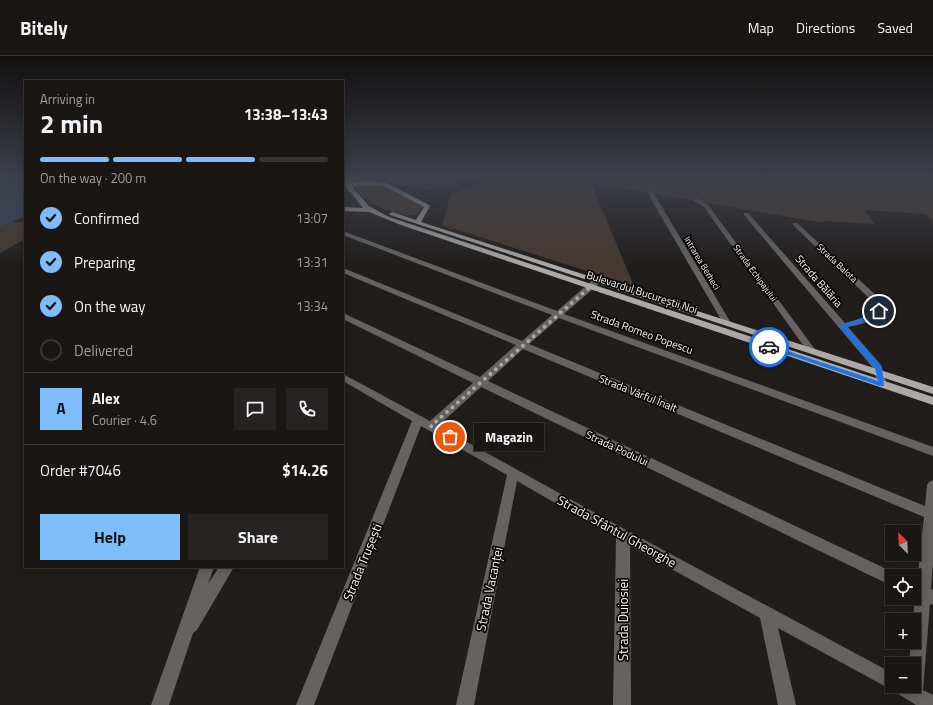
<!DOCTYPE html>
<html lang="en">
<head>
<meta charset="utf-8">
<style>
  body { margin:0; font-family:"Titillium Web",sans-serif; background:#262322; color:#f1f3f6; height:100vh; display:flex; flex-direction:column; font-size:15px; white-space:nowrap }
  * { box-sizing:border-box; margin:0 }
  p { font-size:13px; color:#9f9fa0 }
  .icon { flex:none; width:22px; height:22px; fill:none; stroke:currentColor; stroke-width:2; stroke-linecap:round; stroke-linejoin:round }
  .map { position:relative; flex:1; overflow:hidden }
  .details { position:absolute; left:24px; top:24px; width:320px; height:488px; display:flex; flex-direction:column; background:#191614; border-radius:0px; box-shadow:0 2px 10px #0003,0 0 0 1px #373534 }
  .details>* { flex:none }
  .needle { width:26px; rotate:336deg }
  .tools { position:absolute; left:885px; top:469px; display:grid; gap:8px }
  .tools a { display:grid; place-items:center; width:36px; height:36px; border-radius:0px; background:#191614; box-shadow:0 2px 10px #0003,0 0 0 1px #373534; font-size:20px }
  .pin { position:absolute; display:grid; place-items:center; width:34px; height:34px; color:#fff; margin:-17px; border:2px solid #fff; border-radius:50%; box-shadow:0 1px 4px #0007 }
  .courier { position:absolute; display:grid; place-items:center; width:40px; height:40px; margin:-20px; border:3px solid #1a73e8; border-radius:50%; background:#fff; color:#222; box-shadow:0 1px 5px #0007 }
  .bubble { position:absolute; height:28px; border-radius:0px; background:#191614; box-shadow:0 2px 10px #0003,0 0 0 1px #373534; font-size:13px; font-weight:700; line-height:28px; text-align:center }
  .overview em { font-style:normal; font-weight:700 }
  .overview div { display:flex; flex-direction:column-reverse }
  .overview { display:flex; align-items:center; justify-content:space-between; height:68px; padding:0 16px }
  h1 { font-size:26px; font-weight:700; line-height:30px }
  .bar { display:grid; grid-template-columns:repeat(4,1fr); gap:6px 4px; align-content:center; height:48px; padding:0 16px }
  .bar i { height:5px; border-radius:3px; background:#373534 }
  .bar .active { background:#7ebdf9 }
  .bar p { grid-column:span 4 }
  .line { display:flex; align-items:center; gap:10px; padding:0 16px; border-top:1px solid #373534 }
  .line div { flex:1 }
  .round { display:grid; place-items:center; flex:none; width:42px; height:42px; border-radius:0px; background:#262322 }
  ol { padding:0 16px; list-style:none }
  li { display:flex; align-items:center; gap:12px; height:44px }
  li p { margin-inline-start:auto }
  li .icon { padding:4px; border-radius:50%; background:#7ebdf9; color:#111; stroke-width:4 }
  li:last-child { color:#9f9fa0 }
  li i { width:22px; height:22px; border:2px solid #373534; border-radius:50% }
  .primary-button { display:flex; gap:8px; margin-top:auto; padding:8px 16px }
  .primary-button a { flex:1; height:46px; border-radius:0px; background:#7ebdf9; color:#111; font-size:16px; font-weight:700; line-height:46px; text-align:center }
  .primary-button a+a { background:#262322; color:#f1f3f6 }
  header { display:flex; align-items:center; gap:24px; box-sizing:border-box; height:56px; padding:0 20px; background:#191614; border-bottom:1px solid #373534 }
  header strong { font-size:19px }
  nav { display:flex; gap:22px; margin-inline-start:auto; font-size:14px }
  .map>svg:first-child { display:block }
</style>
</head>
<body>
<header>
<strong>Bitely</strong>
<nav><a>Map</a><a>Directions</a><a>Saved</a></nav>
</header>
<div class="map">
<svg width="933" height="649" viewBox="0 0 933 649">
  <rect width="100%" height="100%" fill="#211d1b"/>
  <g fill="#47392f">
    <polygon points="501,120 548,120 591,127 634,230 442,169 451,138"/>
    <polygon points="552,120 933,120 933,164 925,158 864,154 875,168 822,165 824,167"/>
    <path d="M 366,128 L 386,130 L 422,149 C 420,172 375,150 365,143 C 360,140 357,134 353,129 Z"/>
    <polygon points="12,166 25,166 25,183 0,197 0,171"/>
  </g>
  <g fill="#374b5f">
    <polygon points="0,120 25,120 25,160 0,171"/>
    <polygon points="368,120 480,120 433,133 409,131 382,125 343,127 343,123"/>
  </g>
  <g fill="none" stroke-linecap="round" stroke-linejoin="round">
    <g fill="#656362" fill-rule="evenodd">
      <polygon points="650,134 653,136 731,267 730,269 727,270 723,267 647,136"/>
      <polygon points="694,143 698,143 708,149 814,292 816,294 814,296 808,296 704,151 694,145"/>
      <path d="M 744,157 L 748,157 L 845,267 L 859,263 L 871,258 L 874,251 L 872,245 L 793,169 L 793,167 L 797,167 L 879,242 C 890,263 863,268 848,271 L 881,309 L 887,328 L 886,330 L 878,330 L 873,312 L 744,159 Z"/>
      <path d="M 343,175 L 557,255 L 594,223 L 600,223 L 600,227 L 564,258 L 933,391 L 933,400 L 559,262 L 529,288 L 925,450 L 927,429 L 929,426 L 933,424 L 933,507 L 931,533 L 933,534 L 933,549 L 930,548 L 923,634 L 933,639 L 933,649 L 916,649 L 892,634 L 778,572 L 796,649 L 778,649 L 760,562 L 630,490 L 631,649 L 613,649 L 616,482 L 517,425 L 474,649 L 456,649 L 507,419 L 421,370 L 314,649 L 296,649 L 412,365 L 343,325 L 343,318 L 430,365 L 473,327 L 343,263 L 343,257 L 480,321 L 516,289 L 343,217 L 343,212 L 522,285 L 552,259 L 343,179 ZM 523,293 L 924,461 L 917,527 L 914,526 L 914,540 L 915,541 L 913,564 L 914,586 L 911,586 L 909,608 L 914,608 L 914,630 L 892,630 L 892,617 L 628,475 L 438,370 L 481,331 L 892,530 L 892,520 L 898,520 L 897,518 L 488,325 Z"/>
      <polygon points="200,511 214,511 208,528 219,511 234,511 197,574 193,577 169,649 151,649"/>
    </g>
    <g fill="#aca9a6" fill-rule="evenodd">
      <polygon points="367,125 387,127 429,149 430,150 421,166 933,331 933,338 390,159 389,158 392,156 416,164 424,151 384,130 367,129 343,131 343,127"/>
      <polygon points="349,132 353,132 369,150 389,161 933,341 933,349 401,169 369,156 343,155 343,151 363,152 348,133"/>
    </g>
    <polyline stroke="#aca9a6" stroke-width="6" points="345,120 351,133"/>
  </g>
  <linearGradient id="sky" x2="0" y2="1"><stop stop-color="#12100f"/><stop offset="0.57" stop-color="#3d404a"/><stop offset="1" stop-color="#3d404a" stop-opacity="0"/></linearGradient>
  <rect width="933" height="211" fill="url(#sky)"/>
  <polygon fill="#1a73e8" points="879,253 882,255 878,261 846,271 882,311 884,330 880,330 766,291 772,290 878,325 875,312 839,270 874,258"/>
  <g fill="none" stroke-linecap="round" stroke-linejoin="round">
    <polyline stroke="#aba9a7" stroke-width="4" stroke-dasharray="0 7.2" points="450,381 431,370 590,231 769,291"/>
  </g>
  <g text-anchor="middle" stroke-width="3.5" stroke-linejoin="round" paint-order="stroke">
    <g font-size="9" fill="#f6f4f2" stroke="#090807">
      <text transform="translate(702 207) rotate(59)" y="3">Intrarea Berheci</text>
      <text transform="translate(837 207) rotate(43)" y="3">Strada Balota</text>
      <text transform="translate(755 217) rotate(54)" y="3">Strada Echipajului</text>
    </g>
    <g font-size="11" fill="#f6f4f2" stroke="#090807">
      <text transform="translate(819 225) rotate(49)" y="4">Strada Bălăria</text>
      <text transform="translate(642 236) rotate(18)" y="4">Bulevardul Bucureștii Noi</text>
      <text transform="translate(642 276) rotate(20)" y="4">Strada Romeo Popescu</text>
      <text transform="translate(638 337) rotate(22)" y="4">Strada Vârful Înalt</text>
      <text transform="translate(617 392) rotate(25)" y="4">Strada Podului</text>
    </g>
    <g font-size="13" fill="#f6f4f2" stroke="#090807">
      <text transform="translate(617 475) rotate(29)" y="5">Strada Sfântul Gheorghe</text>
      <text transform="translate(362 506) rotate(-68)" y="5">Strada Trușești</text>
      <text transform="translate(489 533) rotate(-78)" y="5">Strada Vacanței</text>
      <text transform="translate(623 564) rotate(-90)" y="5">Strada Duiosiei</text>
    </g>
  </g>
</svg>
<div class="tools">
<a><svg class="needle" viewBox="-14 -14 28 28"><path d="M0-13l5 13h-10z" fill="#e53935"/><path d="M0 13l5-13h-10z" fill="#9f9fa0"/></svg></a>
<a><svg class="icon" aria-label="locate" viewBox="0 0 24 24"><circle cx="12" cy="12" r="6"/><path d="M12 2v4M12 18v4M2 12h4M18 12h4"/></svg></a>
<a>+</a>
<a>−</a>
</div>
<div class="pin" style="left:450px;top:381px;background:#ea580c"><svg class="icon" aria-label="bag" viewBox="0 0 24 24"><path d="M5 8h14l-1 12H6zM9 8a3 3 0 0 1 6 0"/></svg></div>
<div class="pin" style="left:879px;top:255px;background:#1f2937"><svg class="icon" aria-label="home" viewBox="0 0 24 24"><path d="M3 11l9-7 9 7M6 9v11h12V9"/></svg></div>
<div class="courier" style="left:769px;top:291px"><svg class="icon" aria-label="car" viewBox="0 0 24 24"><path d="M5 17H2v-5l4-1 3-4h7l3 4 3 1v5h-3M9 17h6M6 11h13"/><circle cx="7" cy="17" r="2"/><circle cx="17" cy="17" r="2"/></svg></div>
<div class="bubble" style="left:474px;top:367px;width:70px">Magazin</div>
<section class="details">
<div class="overview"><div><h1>2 min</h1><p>Arriving in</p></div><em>13:38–13:43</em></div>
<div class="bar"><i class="active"></i><i class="active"></i><i class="active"></i><i></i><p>On the way · 200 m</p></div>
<ol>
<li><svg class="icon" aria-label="check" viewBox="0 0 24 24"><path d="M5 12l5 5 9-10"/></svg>Confirmed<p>13:07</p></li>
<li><svg class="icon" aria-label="check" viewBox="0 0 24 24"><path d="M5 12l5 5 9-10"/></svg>Preparing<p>13:31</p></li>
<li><svg class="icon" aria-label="check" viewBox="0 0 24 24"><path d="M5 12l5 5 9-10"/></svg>On the way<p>13:34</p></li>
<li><i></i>Delivered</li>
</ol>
<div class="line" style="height:72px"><b class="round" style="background:#7ebdf9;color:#111">A</b><div><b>Alex</b><p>Courier · 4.6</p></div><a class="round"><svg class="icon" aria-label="chat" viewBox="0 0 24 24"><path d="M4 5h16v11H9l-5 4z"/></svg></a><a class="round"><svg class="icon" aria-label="phone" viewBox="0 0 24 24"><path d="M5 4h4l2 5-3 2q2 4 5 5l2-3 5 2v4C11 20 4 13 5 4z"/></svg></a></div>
<div class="line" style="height:52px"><div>Order #7046</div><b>$14.26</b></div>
<div class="primary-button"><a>Help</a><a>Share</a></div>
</section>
</div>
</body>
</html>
